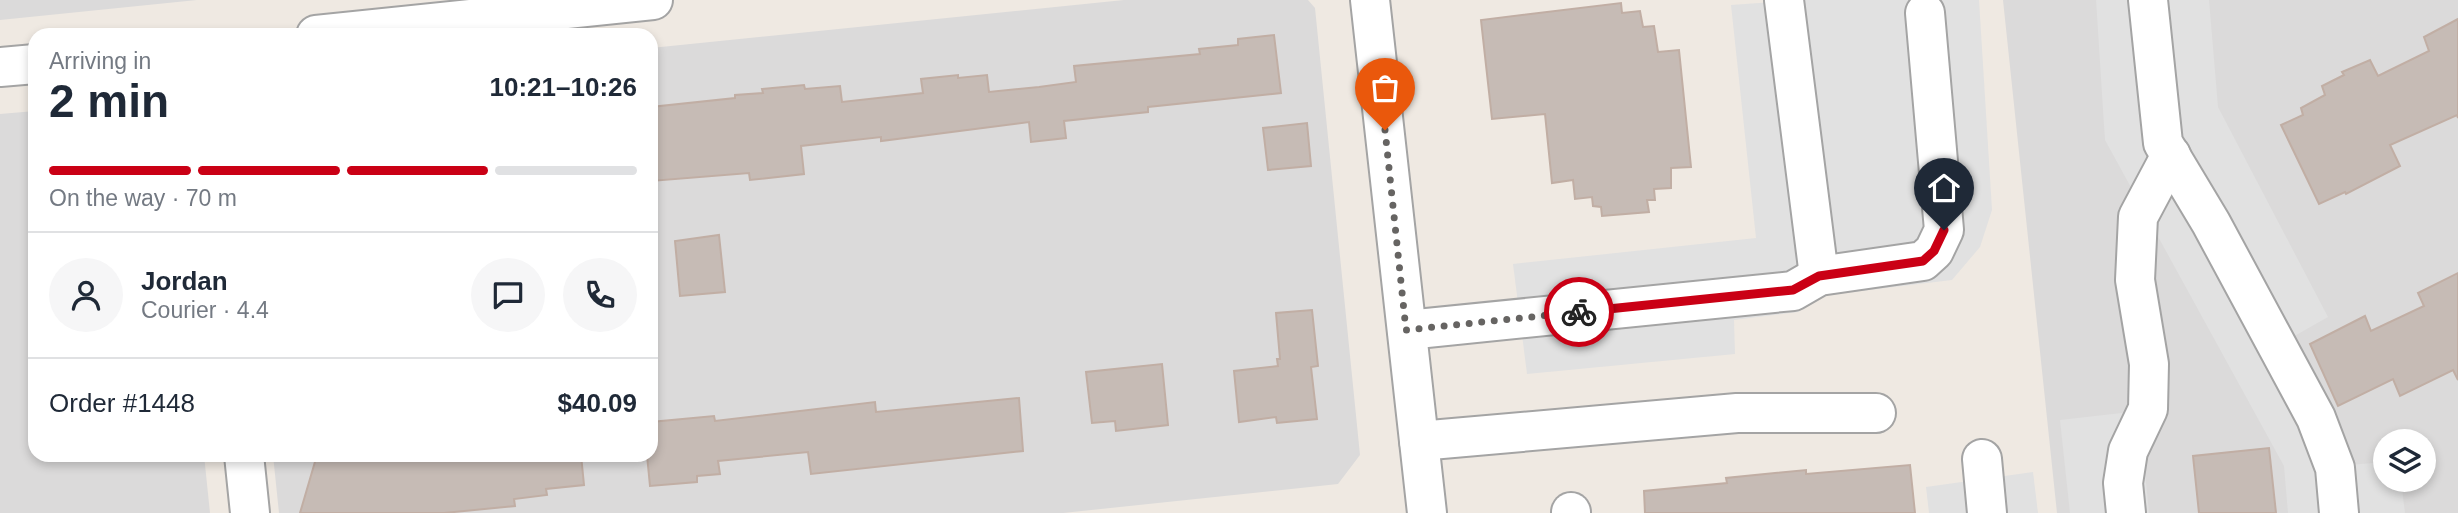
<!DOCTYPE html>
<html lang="en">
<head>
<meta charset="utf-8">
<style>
  body { margin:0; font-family:Arial,sans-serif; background:#f6f6f7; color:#1f2937; height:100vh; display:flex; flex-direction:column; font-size:26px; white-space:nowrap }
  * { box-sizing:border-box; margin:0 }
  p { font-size:23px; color:#747a83 }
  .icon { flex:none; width:38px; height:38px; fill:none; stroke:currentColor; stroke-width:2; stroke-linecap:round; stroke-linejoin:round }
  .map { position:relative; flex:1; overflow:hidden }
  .drawer { position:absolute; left:28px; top:28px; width:630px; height:434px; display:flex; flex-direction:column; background:#fff; border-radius:21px; box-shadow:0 4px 10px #0003 }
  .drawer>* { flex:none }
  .tools { position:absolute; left:2373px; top:429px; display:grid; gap:14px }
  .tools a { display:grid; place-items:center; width:63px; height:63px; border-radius:50%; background:#fff; box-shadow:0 4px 10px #0003; font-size:35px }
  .pin { position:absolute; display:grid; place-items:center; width:60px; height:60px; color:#fff; margin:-72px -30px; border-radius:50% 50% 50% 0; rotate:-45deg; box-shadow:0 0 7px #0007 }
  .pin .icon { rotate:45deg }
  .courier { position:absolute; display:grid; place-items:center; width:70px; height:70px; margin:-35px; border:5px solid #ca0015; border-radius:50%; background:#fff; color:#222; box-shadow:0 2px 9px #0007 }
  .head em { font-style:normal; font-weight:700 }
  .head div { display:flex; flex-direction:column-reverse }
  .head { display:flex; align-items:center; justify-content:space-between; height:119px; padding:0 21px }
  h1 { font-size:46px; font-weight:700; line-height:52px }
  .bar { display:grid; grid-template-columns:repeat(4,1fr); gap:10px 7px; align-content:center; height:84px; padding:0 21px }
  .bar i { height:9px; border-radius:5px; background:#e0e1e3 }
  .bar .active { background:#ca0015 }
  .bar p { grid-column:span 4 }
  .line { display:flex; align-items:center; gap:18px; padding:0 21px; border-top:2px solid #e0e1e3 }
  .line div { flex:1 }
  .round { display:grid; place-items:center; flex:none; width:74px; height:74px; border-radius:37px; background:#f6f6f7 }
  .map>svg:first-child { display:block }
</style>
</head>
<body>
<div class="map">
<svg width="2458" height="513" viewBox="0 0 2458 513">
  <rect width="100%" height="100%" fill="#efe9e2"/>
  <g fill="#dbdada" fill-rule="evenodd">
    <polygon points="0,0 197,0 0,20"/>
    <polygon points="1124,0 1308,0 1315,8 1360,455 1338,484 1063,513 279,513 273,455 651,455 651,48"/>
    <path d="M 2003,0 L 2458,0 L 2458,513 L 2057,513 ZM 2385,441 L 2424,441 L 2424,480 L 2385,480 Z"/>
    <polygon points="35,111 35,455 204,455 210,513 0,513 0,114"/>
  </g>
  <g fill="#e1e1e1">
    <polygon points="1799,0 1979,0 1992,210 1980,247 1952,280 1827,295 1798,312 1734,320 1735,354 1527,374 1513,264 1756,238 1731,5"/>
    <polygon points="2096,0 2209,0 2218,107 2328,317 2289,339 2337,466 2385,462 2385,480 2401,480 2405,513 2288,513 2284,466 2105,140"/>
    <polygon points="2139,411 2149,513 2070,513 2060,420"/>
    <polygon points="2033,472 2038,513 1929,513 1926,487"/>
  </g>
  <g fill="#c6bbb5" stroke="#c1aea4" stroke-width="2">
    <polygon points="1621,3 1622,13 1640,11 1643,27 1654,26 1658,52 1679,50 1691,167 1671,168 1671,188 1654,189 1655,200 1647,200 1649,212 1602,216 1601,207 1593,206 1592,197 1575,199 1573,180 1552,183 1545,114 1492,119 1481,20"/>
    <polygon points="2458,19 2458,118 2457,115 2390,145 2400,166 2346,194 2345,192 2319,204 2281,125 2303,115 2301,108 2325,95 2322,86 2344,75 2342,72 2370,60 2378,76 2429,51 2424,37"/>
    <polygon points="1274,35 1281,93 1148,107 1148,112 1064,121 1066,138 1031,142 1029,122 881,141 881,137 801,146 804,174 750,180 749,173 651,181 651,107 735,98 735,95 763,93 762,89 804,85 805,89 840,86 842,102 923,93 921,79 958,75 958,78 987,75 989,92 1039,87 1076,82 1074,66 1200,54 1199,49 1238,45 1238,39"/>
    <polygon points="1307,123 1311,166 1268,170 1263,128"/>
    <polygon points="719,235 725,292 680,296 675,241"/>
    <polygon points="2458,273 2458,380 2453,370 2400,396 2393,379 2338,406 2310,344 2365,316 2371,331 2424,306 2418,293"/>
    <polygon points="1312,310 1318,366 1311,367 1317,419 1277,423 1276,417 1239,422 1234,371 1278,366 1277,359 1280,359 1276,313"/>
    <polygon points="1162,364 1168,425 1116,431 1115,421 1092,423 1086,372"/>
    <polygon points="1019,398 1023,451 811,474 808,452 718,461 720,474 697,476 697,482 650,486 647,455 651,455 651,422 714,416 715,421 875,402 876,412"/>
    <polygon points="2269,448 2276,513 2199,513 2193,456"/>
    <polygon points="317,455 335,455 349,459 389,455 581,455 584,485 546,489 547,495 514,499 515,506 444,513 300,513"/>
    <polygon points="1910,465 1915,513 1645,513 1644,491 1727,483 1726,478 1806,470 1806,474"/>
  </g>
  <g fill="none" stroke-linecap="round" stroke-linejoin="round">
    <g stroke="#a4a4a4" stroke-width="42">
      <g id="minor">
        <polyline points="1370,0 1427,513"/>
        <polyline points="1784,0 1819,276"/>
        <polyline points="2148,0 2163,143 2211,223 2316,418 2335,468 2339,513"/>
        <polyline points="316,35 653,0"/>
        <polyline points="0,67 35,64"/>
        <polyline points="1407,330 1793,291 1819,276 1923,261 1934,251 1944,230 1925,13"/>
        <polyline points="1419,441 1737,413 1876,413"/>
        <polyline points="244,455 250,513"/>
        <polyline points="1982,459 1987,513"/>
        <polyline points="1571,512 1571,513"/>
        <polyline points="2126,513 2123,483 2128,451 2148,409 2149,364 2135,280 2138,217 2171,155"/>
      </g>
    </g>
    <use href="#minor" stroke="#fff" stroke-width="38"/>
  </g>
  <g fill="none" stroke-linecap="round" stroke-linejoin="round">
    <polyline stroke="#666462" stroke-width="7" stroke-dasharray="0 12.6" points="1385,130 1406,330 1579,312"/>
    <polyline stroke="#ca0015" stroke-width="9" points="1579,312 1793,290 1819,276 1923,261 1934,251 1944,230"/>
  </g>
</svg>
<div class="tools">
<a><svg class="icon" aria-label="layers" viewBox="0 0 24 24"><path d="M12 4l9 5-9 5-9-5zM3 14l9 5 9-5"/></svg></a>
</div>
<div class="pin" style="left:1385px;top:130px;background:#ea580c"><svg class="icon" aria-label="bag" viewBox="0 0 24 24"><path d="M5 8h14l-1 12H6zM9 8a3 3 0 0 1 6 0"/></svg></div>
<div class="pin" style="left:1944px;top:230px;background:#1f2937"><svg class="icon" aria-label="home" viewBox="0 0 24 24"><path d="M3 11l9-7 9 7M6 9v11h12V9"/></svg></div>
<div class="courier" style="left:1579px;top:312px"><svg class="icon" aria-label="bike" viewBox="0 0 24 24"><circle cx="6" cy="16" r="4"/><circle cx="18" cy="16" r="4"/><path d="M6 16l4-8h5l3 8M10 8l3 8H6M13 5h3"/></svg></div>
<section class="drawer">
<div class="head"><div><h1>2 min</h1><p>Arriving in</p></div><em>10:21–10:26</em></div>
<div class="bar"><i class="active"></i><i class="active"></i><i class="active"></i><i></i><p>On the way · 70 m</p></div>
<div class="line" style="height:126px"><a class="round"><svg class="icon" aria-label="person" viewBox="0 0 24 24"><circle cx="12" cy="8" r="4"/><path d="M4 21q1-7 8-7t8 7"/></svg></a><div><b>Jordan</b><p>Courier · 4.4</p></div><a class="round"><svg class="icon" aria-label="chat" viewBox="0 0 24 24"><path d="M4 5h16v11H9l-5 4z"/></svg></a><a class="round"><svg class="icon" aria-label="phone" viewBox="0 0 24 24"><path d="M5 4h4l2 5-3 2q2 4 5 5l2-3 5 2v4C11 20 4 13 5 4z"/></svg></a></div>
<div class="line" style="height:91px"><div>Order #1448</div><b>$40.09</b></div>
</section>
</div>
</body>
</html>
